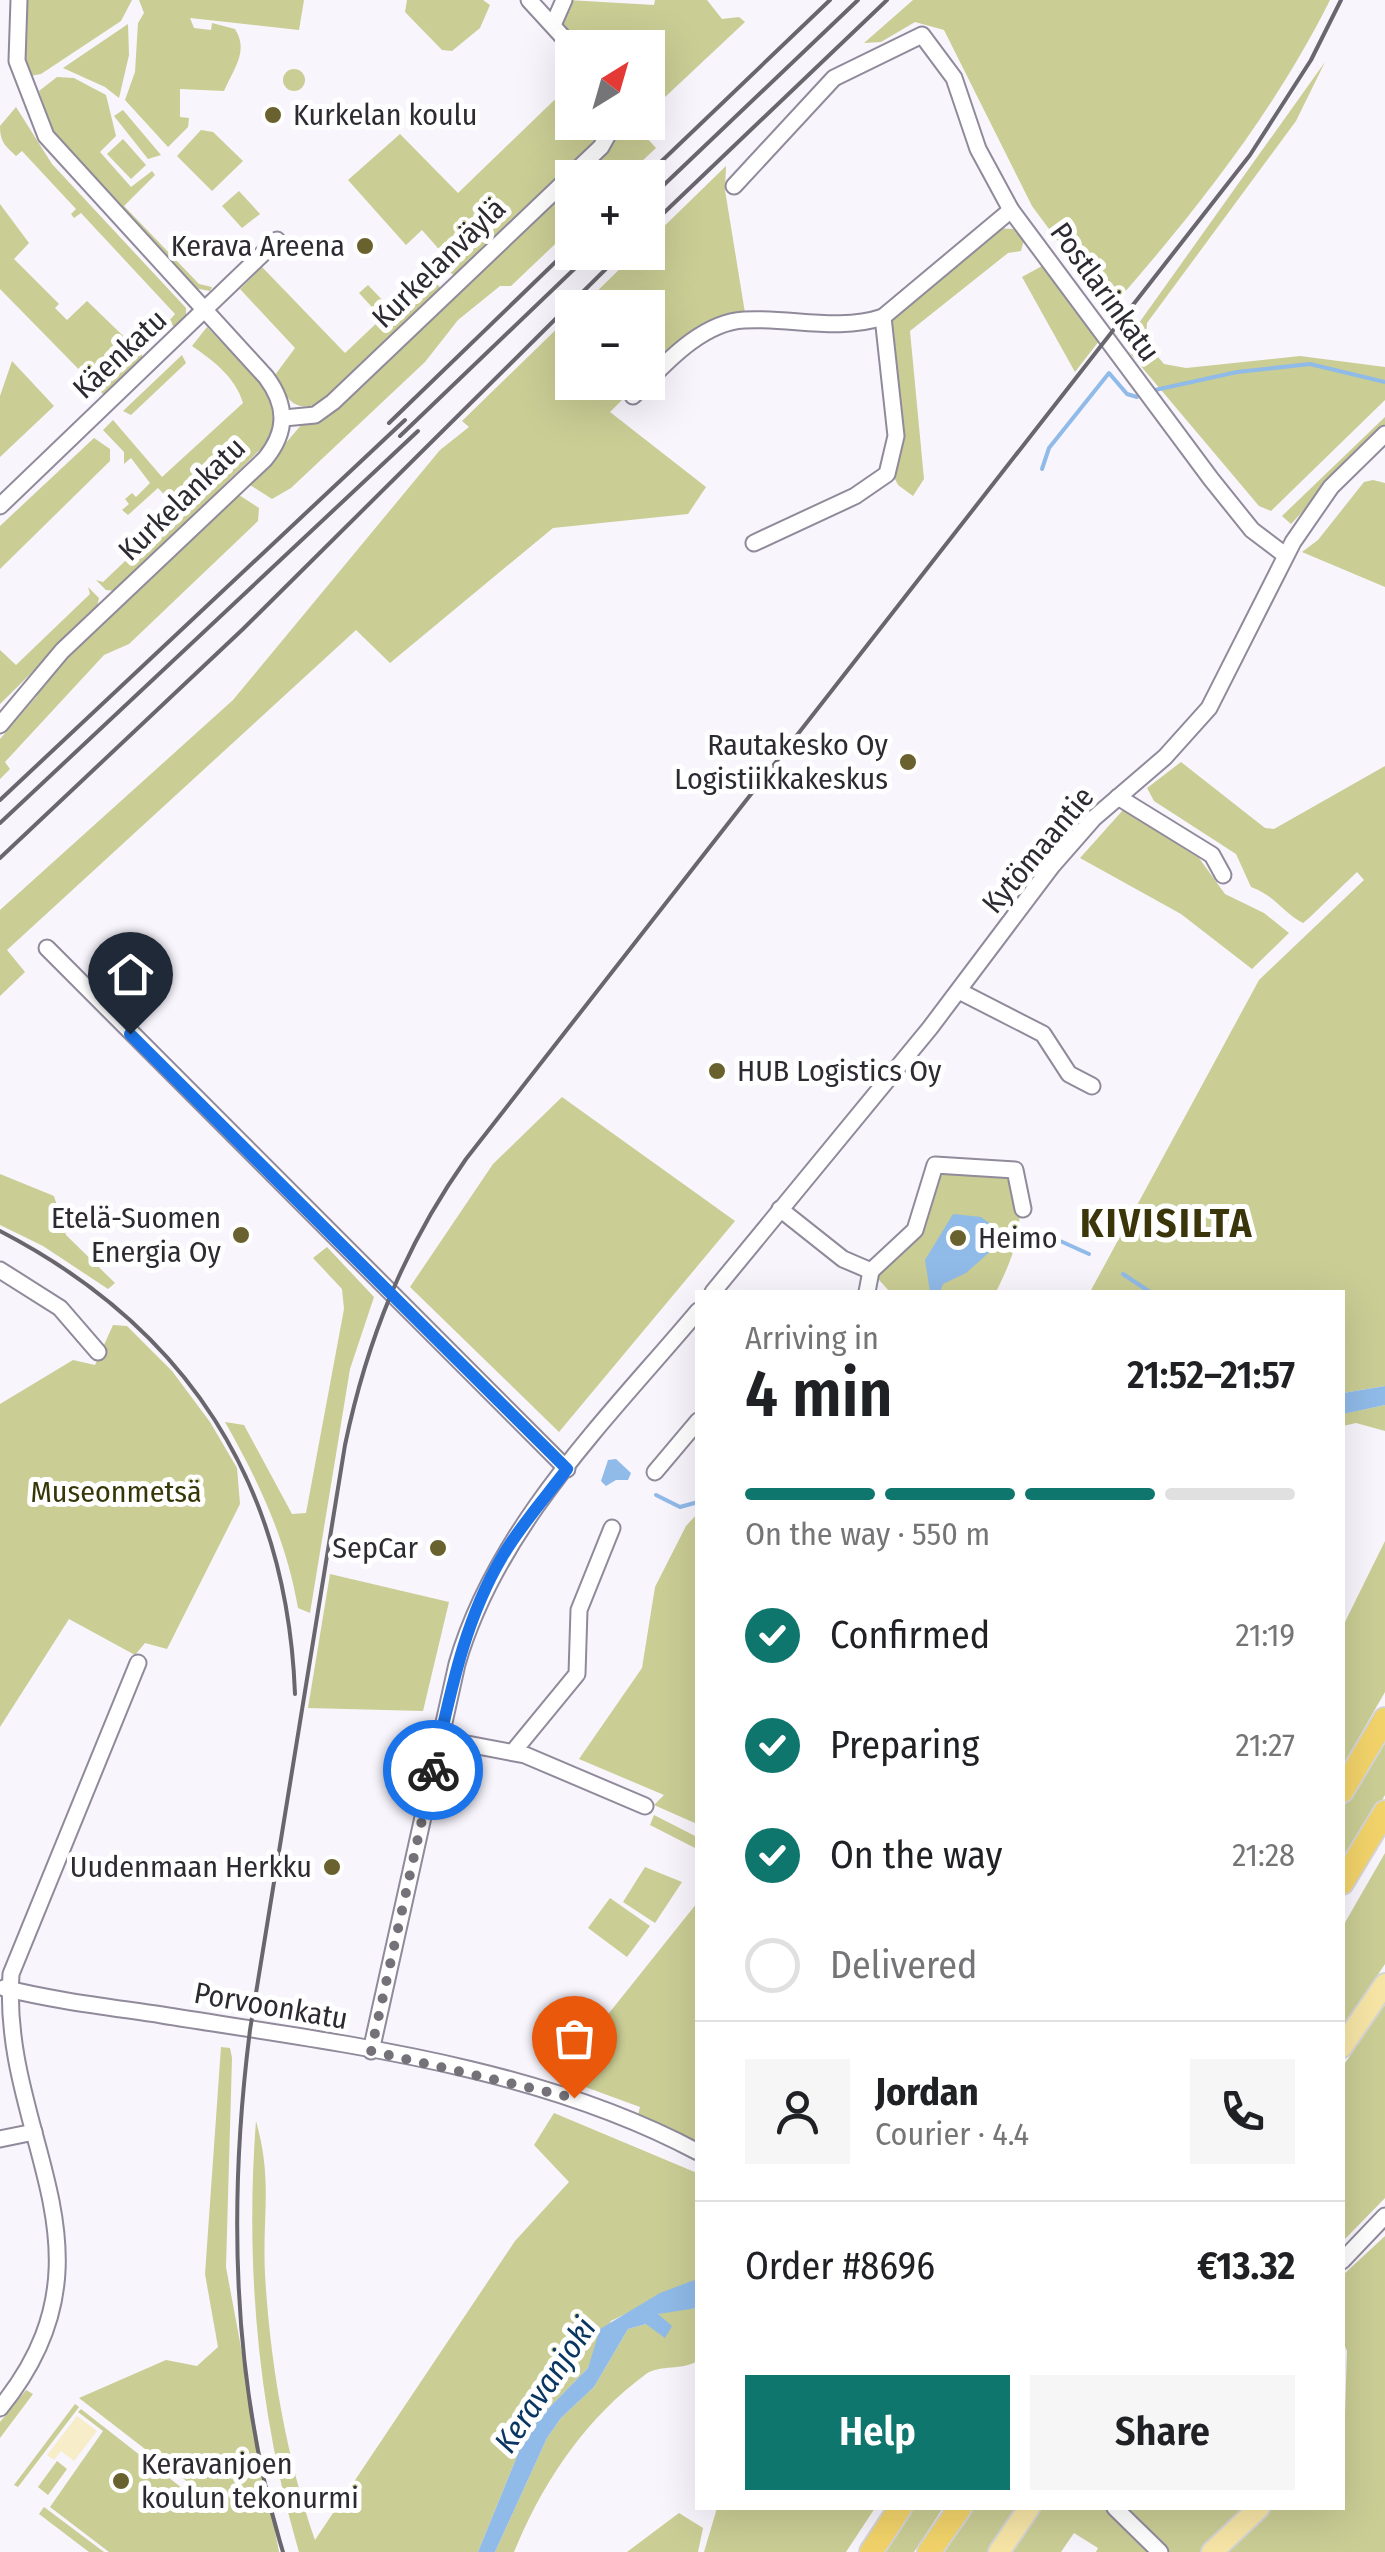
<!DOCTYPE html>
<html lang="en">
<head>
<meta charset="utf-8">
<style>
  body { margin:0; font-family:"Fira Sans Condensed",sans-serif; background:#f6f6f6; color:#202124; height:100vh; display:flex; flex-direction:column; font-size:38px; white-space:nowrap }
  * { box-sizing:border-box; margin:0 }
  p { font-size:32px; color:#757577 }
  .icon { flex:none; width:55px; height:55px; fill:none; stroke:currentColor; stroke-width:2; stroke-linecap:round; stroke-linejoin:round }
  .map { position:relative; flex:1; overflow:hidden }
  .details { position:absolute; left:695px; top:1290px; width:650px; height:1220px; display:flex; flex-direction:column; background:#fff; border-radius:0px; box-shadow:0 10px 40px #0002 }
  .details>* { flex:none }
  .needle { width:65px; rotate:37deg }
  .buttons { position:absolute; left:555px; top:30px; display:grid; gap:20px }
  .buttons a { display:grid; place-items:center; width:110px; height:110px; border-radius:0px; background:#fff; box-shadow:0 10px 40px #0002; font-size:50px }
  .pin { position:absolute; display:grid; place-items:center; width:85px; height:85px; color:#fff; margin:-102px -42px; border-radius:50% 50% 50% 0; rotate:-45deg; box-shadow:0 0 10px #0007 }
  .pin .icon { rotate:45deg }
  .courier { position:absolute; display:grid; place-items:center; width:100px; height:100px; margin:-50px; border:8px solid #1a73e8; border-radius:50%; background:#fff; color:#222; box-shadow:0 2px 12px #0007 }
  .headline em { font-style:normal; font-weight:600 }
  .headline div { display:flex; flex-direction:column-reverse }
  .headline { display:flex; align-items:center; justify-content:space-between; height:170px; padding:0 50px }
  h1 { font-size:65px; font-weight:600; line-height:75px }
  .bar { display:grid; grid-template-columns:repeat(4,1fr); gap:15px 10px; align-content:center; height:120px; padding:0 50px }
  .bar i { height:12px; border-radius:8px; background:#e0e0e0 }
  .bar .active { background:#0f766e }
  .bar p { grid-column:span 4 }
  .line { display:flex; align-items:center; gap:25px; padding:0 50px; border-top:2px solid #e0e0e0 }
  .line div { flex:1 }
  .round { display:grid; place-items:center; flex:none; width:105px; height:105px; border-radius:0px; background:#f6f6f6 }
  ol { padding:0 50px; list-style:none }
  li { display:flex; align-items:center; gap:30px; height:110px }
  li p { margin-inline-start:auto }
  li .icon { padding:10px; border-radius:50%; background:#0f766e; color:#fff; stroke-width:4 }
  li:last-child { color:#757577 }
  li i { width:55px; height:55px; border:5px solid #e0e0e0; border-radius:50% }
  .action { display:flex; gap:20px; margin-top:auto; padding:20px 50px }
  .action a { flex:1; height:115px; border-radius:0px; background:#0f766e; color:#fff; font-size:40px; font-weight:600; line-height:115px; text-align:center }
  .action a+a { background:#f6f6f6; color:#202124 }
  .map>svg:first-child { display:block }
</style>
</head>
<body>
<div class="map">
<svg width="1385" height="2552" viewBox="0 0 1385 2552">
  <rect width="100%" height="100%" fill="#f8f5fd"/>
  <g fill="#cacd94">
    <polygon points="26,0 132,0 121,21 41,74 30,76 24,56"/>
    <path d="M 139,0 L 304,0 L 299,30 L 190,18 L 194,28 L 211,30 L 212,23 L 235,29 C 249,51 234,68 224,91 L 180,89 L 180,117 L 189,118 L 188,127 L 168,147 L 125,100 L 135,72 L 138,23 L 144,13 Z"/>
    <polygon points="407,0 483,0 490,5 480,28 452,51 442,50 405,12"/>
    <polygon points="568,0 654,5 655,0 707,0 722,19 739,17 745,22 648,113 648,48 580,47 559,25"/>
    <path d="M 913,0 L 1330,0 C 1273,114 1193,215 1109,310 L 1032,206 L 944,30 L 915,22 L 881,42 L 864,43 Z"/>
    <polygon points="128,24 129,55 119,98 105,87 63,68"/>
    <polygon points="1325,62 1296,121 1147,323 1146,343 1164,364 1186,368 1300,356 1385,367 1385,400 1271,511 1259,506 1129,352 1129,337"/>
    <circle cx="294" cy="80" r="11"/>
    <polygon points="57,77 74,78 106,95 116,136 100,152 131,187 152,171 155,175 124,206 199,284 212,287 210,291 194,288 75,160 53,131 39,91"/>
    <polygon points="572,83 572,122 610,123 608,130 457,279 439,260 444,255 422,230 406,245 348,180 400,134 458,193"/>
    <path d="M 16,107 L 52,164 L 186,308 L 186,319 L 175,328 L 169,321 L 175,314 L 81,213 L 74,218 L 71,214 L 76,209 L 22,151 L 16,156 C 6,146 0,143 0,126 Z"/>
    <polygon points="123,110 161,155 148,159 114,116"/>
    <polygon points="624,123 633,123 656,148 625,177 579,178 616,140"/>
    <polygon points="201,130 213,132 243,161 212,191 177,156"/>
    <polygon points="123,139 146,165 131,179 107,154"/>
    <path d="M 726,166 L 725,190 L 745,313 C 702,313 676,345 648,374 L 648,308 L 580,308 L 636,253 L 648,252 L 648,242 Z"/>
    <polygon points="572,184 572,228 511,286 500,286 458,320 425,362 291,488 272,499 250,485 302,424 330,414"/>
    <polygon points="239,191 260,214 242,228 222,206"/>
    <polygon points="0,204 29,243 14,259 59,304 55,308 67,320 87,301 142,354 142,359 104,395 0,289"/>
    <polygon points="995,228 1014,229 1024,240 1021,251 1008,253 910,331 924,479 913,496 898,485 893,475 889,320"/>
    <polygon points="1042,266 1099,341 1075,372 1022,277"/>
    <path d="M 262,267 L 345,353 L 382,318 L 359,293 L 368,285 L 389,307 L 425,274 L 440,287 L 439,293 L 328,398 C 300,416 287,404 275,375 L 295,348 L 240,289 Z"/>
    <polygon points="572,314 572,382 639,383 610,412 706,487 688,514 553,528 390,663 356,630 7,950 25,972 0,996 0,910 233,700 440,450 469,427 462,421"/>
    <path d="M 207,327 L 269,392 L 277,418 L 269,441 L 115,591 L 106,590 L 96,580 L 103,582 L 179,510 L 158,488 L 128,515 L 122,510 L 129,504 L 125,499 L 132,493 L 136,497 L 150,483 L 131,458 L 124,464 L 124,452 L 103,430 L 113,420 L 162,477 L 243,403 C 235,376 212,360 192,346 Z"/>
    <polygon points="182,355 186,363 131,415 123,411"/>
    <polygon points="12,361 54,406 0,457 0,396"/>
    <polygon points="1385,417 1385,424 1291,524 1282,516"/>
    <polygon points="94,438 110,449 110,461 0,569 0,526"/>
    <polygon points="1373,480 1385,483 1385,587 1302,552 1318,540 1364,482"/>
    <polygon points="239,495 259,508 258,521 129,644 104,655 5,762 10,769 0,779 0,739 36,697 49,674"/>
    <polygon points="88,587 99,598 97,608 0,704 0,650 16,665 90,594"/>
    <path d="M 1181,762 L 1265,828 L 1274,829 L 1385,766 L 1385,1386 L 1343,1393 L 1342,1292 L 1090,1292 L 1259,980 L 1364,880 L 1357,872 L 1309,918 L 1303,923 C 1283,913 1276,896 1251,887 L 1236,854 L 1154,801 L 1147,788 Z"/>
    <polygon points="1123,810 1199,858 1225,894 1264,913 1289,933 1252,969 1181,914 1080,858"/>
    <polygon points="562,1097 735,1221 559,1432 410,1287 493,1164"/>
    <path d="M 935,1165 L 1015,1170 C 1025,1222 1019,1245 996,1292 L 890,1292 L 871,1271 L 915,1229 Z"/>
    <polygon points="0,1174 54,1196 66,1235 115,1283 108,1289 43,1246 0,1225"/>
    <path d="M 327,1247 L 374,1297 L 350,1369 L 310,1613 L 298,1608 C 286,1539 259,1482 225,1422 L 244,1425 L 292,1514 L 306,1513 L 344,1309 L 342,1289 L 313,1258 Z"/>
    <polygon points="113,1325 127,1326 172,1371 210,1422 237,1468 240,1504 167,1649 145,1643 135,1655 69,1619 0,1727 0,1404 73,1360 95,1365"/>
    <polygon points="1385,1405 1385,1431 1356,1423 1343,1426 1342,1414"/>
    <polygon points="697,1514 697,1824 654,1805 664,1795 579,1759 642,1668 655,1587 686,1526"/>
    <polygon points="1385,1541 1385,1692 1343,1765 1343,1626"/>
    <polygon points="330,1574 449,1602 423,1711 308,1708"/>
    <polygon points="1385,1736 1385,1795 1343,1867 1343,1808"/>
    <polygon points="654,1815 697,1837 697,1849 650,1825"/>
    <polygon points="1385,1853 1385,1964 1343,2027 1343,1926"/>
    <polygon points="645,1867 682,1882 655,1923 623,1902"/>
    <polygon points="610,1898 650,1926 627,1957 588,1928"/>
    <polygon points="697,1903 697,2146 638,2115 640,2107 558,2077"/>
    <polygon points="1385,2005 1385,2198 1343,2241 1343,2066"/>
    <polygon points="221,2047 230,2048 232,2058 226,2267 279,2552 109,2552 50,2507 103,2431 78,2412 81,2409 205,2506 211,2500 79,2398 166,2360 197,2366 218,2347 205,2274"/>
    <path d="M 554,2113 L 697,2173 L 697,2279 L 611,2321 L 588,2368 L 540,2417 L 520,2449 L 478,2552 L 299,2552 C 258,2413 245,2265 256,2121 C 273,2181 262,2216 265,2274 C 270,2362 286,2457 315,2540 L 515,2241 L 569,2182 L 534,2145 Z"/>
    <polygon points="1385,2236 1385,2552 1096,2552 1098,2548 1074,2533 1061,2552 1012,2552 1042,2508 1342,2508 1347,2351 1343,2342 1343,2275"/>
    <path d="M 697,2308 L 697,2361 C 682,2371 661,2364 646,2374 C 584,2420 543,2482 514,2552 L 495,2552 L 547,2438 L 561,2418 L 594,2387 L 628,2329 L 646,2324 L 663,2311 Z"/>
    <polygon points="26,2390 33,2394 0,2438 0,2422"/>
    <polygon points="75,2404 79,2407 18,2487 14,2485"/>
    <polygon points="57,2461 67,2469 48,2495 38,2487"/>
    <polygon points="44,2507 104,2552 89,2552 39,2514"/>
    <polygon points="717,2508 875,2508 846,2552 704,2552"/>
    <polygon points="910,2508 943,2508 914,2552 881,2552"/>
    <polygon points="967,2508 1020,2508 990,2552 937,2552"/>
    <polygon points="679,2513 703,2528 698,2552 627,2552"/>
  </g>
  <polygon fill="#f7edc8" points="77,2416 97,2431 74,2461 61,2451 54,2460 47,2455"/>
  <g fill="#90bae8">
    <polygon points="953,1214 981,1217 1000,1231 1002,1241 966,1273 943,1284 940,1292 930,1292 925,1260"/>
    <polygon points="1385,1386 1385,1405 1343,1414 1343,1393"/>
    <polygon points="616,1459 631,1473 628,1480 616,1480 606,1486 601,1481 608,1460"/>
    <polygon points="697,2279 697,2308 658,2314 672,2326 665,2338 646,2324 628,2329 594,2387 561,2418 547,2438 495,2552 478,2552 520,2449 540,2417 588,2368 600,2329 660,2293"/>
  </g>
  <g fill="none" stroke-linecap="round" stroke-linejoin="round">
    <g stroke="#90bae8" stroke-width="4">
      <polyline points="1155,390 1237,372 1310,364 1385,382"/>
      <polyline points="1042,469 1049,448 1109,373 1127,394 1137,397"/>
      <polyline points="1038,1231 1089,1254"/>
      <polyline points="1123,1274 1150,1292"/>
      <polyline points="656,1495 680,1507 698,1502"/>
    </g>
    <g stroke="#908a9b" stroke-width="19">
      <g id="minor">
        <polyline points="529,0 573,48"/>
        <polyline points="553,25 564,0"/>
        <polyline points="734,186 834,78 922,35 954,78 978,149 1011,210 1211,479 1252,530 1285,555"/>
        <path d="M 648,381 C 672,356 706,322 744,320 C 790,317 838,332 883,317"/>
        <polyline points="633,396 646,382"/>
        <polyline points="284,418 315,415 333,402 601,147 615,122"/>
        <polyline points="0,506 277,240"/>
        <polyline points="754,543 855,496 887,474 896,436 883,317 1011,210"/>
        <path d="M 0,725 L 62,651 L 265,459 C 288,431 287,405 266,377 L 46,136 L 17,61 L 19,0"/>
        <polyline points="1118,797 1212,855 1223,875"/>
        <polyline points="47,948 567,1469"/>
        <polyline points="959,991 1043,1034 1069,1074 1092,1086"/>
        <polyline points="780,1209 843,1259 871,1271 915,1230 935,1165 1015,1170 1023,1209"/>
        <polyline points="0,1270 60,1308 98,1352"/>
        <polyline points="713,1292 930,1028 1052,866 1094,818 1165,757 1209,708 1293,542 1331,487 1385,434"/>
        <polyline points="867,1292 871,1271"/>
        <polyline points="655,1472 698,1421"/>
        <polyline points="441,1739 525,1755 645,1806"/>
        <polyline points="513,1752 577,1674 579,1610 612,1528"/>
        <path d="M 4,1988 C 56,2001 109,2007 162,2015 C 342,2044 535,2065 698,2152"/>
        <path d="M 371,2051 L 457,1664 C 497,1526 607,1419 698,1311"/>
        <polyline points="0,2139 34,2132"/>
        <polyline points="1342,2261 1385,2216"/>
        <path d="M 0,2408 C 128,2251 0,2137 11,1974 L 138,1663"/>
        <polyline points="1115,2508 1160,2552"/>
      </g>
    </g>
    <g stroke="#d5d4d6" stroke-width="24">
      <g id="major">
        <polyline points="1342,2047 1385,1984"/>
        <polyline points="999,2552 1029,2508"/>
        <polyline points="1212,2552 1259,2508"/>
      </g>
    </g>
    <g stroke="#d5d4d6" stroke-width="26">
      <g id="highway">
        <polyline points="1342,1791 1385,1719"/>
        <polyline points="1342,1883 1385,1812"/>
        <polyline points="871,2552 900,2508"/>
        <polyline points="929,2552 960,2508"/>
      </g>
    </g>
    <use href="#minor" stroke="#fff" stroke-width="15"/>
    <use href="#major" stroke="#f7e5a6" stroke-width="20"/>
    <use href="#highway" stroke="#f2d36a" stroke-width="22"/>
    <g stroke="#69666d" stroke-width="4">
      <polyline points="644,178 830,0"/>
      <polyline points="648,200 858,0"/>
      <polyline points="648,228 887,0"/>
      <polyline points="389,423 572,246"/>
      <polyline points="400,436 592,252"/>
      <polyline points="0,800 405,420"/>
      <polyline points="0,823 418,431"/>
      <polyline points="0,858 243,629 623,252"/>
      <path d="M 0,1231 C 187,1328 287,1483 295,1694"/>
      <path d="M 283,2552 C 232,2384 228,2203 250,2030 L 345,1445 C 367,1340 404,1247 466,1159 L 1250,155 L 1311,60 L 1341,0"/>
    </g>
  </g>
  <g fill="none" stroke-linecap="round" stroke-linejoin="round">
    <polyline stroke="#747178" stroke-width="10" stroke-dasharray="0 18" points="433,1770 371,2051 574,2098"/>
    <path stroke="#1a73e8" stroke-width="12" d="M 130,1034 L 567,1469 C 545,1498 520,1526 502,1557 C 463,1623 450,1696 433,1770"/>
  </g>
  <g fill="#6a622e" stroke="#fff" stroke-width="4">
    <circle cx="273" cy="115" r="10"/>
    <circle cx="365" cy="246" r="10"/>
    <circle cx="908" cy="762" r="10"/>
    <circle cx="717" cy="1071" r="10"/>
    <circle cx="241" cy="1235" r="10"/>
    <circle cx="958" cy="1238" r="10"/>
    <circle cx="438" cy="1548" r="10"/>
    <circle cx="332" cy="1867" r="10"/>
    <circle cx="121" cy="2481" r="10"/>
  </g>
  <g text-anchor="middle" stroke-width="10" stroke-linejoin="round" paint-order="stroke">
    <g font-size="30" fill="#2d2a31" stroke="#fff" text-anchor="end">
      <text x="293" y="125" text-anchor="start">Kurkelan koulu</text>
      <text x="345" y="256">Kerava Areena</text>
      <text x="888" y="755">Rautakesko Oy<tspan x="888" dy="34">Logistiikkakeskus</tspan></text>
      <text x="737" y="1081" text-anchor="start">HUB Logistics Oy</text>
      <text x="221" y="1228">Etelä-Suomen<tspan x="221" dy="34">Energia Oy</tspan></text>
      <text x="978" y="1248" text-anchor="start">Heimo</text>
      <text x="418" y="1558">SepCar</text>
      <text x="312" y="1877">Uudenmaan Herkku</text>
      <text x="141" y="2474" text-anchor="start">Keravanjoen<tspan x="141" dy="34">koulun tekonurmi</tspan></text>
    </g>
    <g font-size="30" fill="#2d2a31" stroke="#fff">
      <text transform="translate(439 263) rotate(-44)" y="10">Kurkelanväylä</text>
      <text transform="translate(1105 292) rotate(54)" y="10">Postlarinkatu</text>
      <text transform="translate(120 354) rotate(-43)" y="10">Käenkatu</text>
      <text transform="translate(182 499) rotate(-44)" y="10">Kurkelankatu</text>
      <text transform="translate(1038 850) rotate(-50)" y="10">Kytömaantie</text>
      <text transform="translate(271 2006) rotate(10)" y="10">Porvoonkatu</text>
    </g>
    <g font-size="30" fill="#363706" stroke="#fff">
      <text x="116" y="1502">Museonmetsä</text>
    </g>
    <g font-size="32" font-style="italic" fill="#0a3762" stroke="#fff">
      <text transform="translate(545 2385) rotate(-56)" y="11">Keravanjoki</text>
    </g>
    <g font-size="40" font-weight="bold" letter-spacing="2.5" fill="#3b350a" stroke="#fff">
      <text x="1167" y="1237">KIVISILTA</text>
    </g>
  </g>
</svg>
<div class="buttons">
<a><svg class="needle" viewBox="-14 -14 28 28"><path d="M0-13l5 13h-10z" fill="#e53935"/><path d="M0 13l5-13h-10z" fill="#757577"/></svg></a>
<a>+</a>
<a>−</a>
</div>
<div class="pin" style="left:574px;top:2098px;background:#ea580c"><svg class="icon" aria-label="bag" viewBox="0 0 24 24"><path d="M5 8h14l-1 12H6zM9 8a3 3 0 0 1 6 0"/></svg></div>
<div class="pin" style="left:130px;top:1034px;background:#1f2937"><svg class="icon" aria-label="home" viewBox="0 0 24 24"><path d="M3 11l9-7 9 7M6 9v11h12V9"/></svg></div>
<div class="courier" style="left:433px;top:1770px"><svg class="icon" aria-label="bike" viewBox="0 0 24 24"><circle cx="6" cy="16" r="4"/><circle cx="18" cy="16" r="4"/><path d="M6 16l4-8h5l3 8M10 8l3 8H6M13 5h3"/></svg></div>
<section class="details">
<div class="headline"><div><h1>4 min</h1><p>Arriving in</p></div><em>21:52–21:57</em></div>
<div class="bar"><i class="active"></i><i class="active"></i><i class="active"></i><i></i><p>On the way · 550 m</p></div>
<ol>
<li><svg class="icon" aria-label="check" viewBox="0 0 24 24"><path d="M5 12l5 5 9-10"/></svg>Confirmed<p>21:19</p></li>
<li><svg class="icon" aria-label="check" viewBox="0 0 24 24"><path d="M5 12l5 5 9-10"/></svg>Preparing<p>21:27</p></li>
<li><svg class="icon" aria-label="check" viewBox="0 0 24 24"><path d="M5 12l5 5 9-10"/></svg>On the way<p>21:28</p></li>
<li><i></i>Delivered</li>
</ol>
<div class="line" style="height:180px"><a class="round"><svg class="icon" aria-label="person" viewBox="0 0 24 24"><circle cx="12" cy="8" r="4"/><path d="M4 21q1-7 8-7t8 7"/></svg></a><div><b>Jordan</b><p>Courier · 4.4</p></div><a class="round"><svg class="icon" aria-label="phone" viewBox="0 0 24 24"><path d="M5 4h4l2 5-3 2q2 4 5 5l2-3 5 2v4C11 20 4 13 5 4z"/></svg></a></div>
<div class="line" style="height:130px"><div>Order #8696</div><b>€13.32</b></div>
<div class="action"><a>Help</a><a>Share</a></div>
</section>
</div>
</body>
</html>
